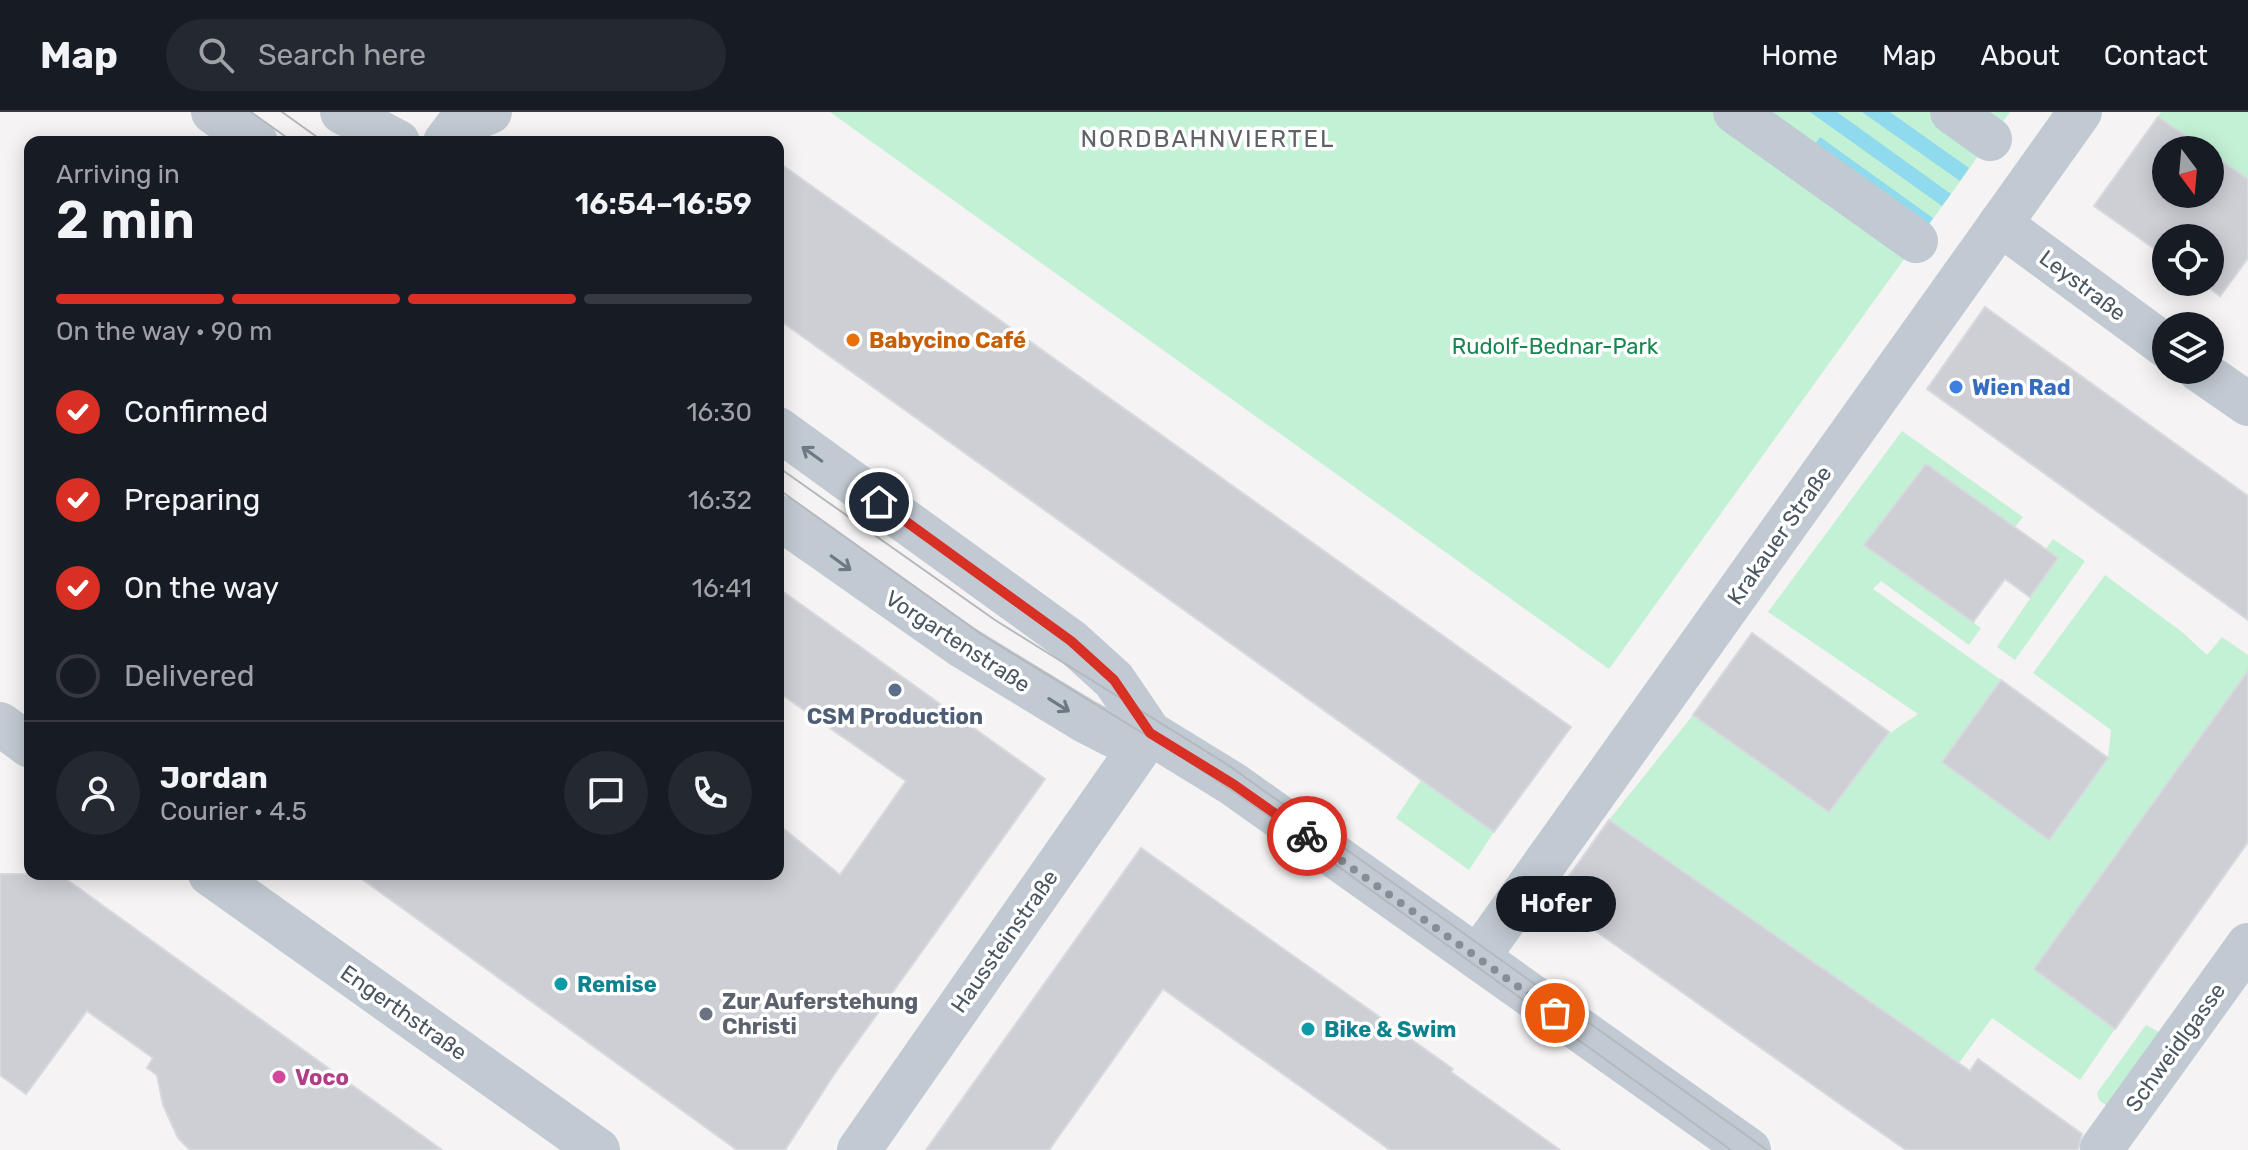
<!DOCTYPE html>
<html lang="en">
<head>
<meta charset="utf-8">
<style>
  body { margin:0; font-family:Rubik,sans-serif; background:#242831; color:#f1f3f6; height:100vh; display:flex; flex-direction:column; font-size:30px; white-space:nowrap }
  * { box-sizing:border-box; margin:0 }
  p { font-size:26px; color:#9ea1a6 }
  .icon { flex:none; width:44px; height:44px; fill:none; stroke:currentColor; stroke-width:2; stroke-linecap:round; stroke-linejoin:round }
  .map { position:relative; flex:1; overflow:hidden }
  .side { position:absolute; left:24px; top:24px; width:760px; height:744px; display:flex; flex-direction:column; background:#171b24; border-radius:16px; box-shadow:0 4px 20px #0003 }
  .side>* { flex:none }
  .needle { width:52px; rotate:164deg }
  .buttons { position:absolute; left:2152px; top:24px; display:grid; gap:16px }
  .buttons a { display:grid; place-items:center; width:72px; height:72px; border-radius:50%; background:#171b24; box-shadow:0 4px 20px #0003; font-size:40px }
  .pin { position:absolute; display:grid; place-items:center; width:68px; height:68px; color:#fff; margin:-34px; border:4px solid #fff; border-radius:50%; box-shadow:0 2px 8px #0007 }
  .courier { position:absolute; display:grid; place-items:center; width:80px; height:80px; margin:-40px; border:6px solid #d93025; border-radius:50%; background:#fff; color:#222; box-shadow:0 2px 10px #0007 }
  .bubble { position:absolute; height:56px; border-radius:28px; background:#171b24; box-shadow:0 4px 20px #0003; font-size:26px; font-weight:600; line-height:56px; text-align:center }
  .summary em { font-style:normal; font-weight:600 }
  .summary div { display:flex; flex-direction:column-reverse }
  .summary { display:flex; align-items:center; justify-content:space-between; height:136px; padding:0 32px }
  h1 { font-size:52px; font-weight:600; line-height:60px }
  .bar { display:grid; grid-template-columns:repeat(4,1fr); gap:12px 8px; align-content:center; height:96px; padding:0 32px }
  .bar i { height:10px; border-radius:6px; background:#363941 }
  .bar .active { background:#d93025 }
  .bar p { grid-column:span 4 }
  .line { display:flex; align-items:center; gap:20px; padding:0 32px; border-top:2px solid #363941 }
  .line div { flex:1 }
  .round { display:grid; place-items:center; flex:none; width:84px; height:84px; border-radius:42px; background:#242831 }
  ol { padding:0 32px; list-style:none }
  li { display:flex; align-items:center; gap:24px; height:88px }
  li p { margin-inline-start:auto }
  li .icon { padding:8px; border-radius:50%; background:#d93025; color:#fff; stroke-width:4 }
  li:last-child { color:#9ea1a6 }
  li i { width:44px; height:44px; border:4px solid #363941; border-radius:50% }
  header { display:flex; align-items:center; gap:48px; box-sizing:border-box; height:112px; padding:0 40px; background:#171b24; border-bottom:2px solid #363941 }
  header strong { font-size:38px }
  nav { display:flex; gap:44px; margin-inline-start:auto; font-size:28px }
  .search { width:560px; height:72px; background:#242831; display:flex; align-items:center; gap:20px; box-sizing:border-box; padding:0 28px; border-radius:44px; color:#9ea1a6; font-size:30px }
  .map>svg:first-child { display:block }
</style>
</head>
<body>
<header>
<strong>Map</strong>
<div class="search"><svg class="icon" aria-label="search" viewBox="0 0 24 24"><circle cx="10" cy="10" r="6"/><path d="M15 15l6 6"/></svg>Search here</div>
<nav><a>Home</a><a>Map</a><a>About</a><a>Contact</a></nav>
</header>
<div class="map">
<svg width="2248" height="1038" viewBox="0 0 2248 1038">
  <rect width="100%" height="100%" fill="#f5f3f3"/>
  <g fill="#c3f1d5">
    <polygon points="830,0 2010,0 1609,557"/>
    <polygon points="2161,0 2248,0 2248,67 2210,41 2210,38 2206,38 2158,5"/>
    <polygon points="1902,319 2023,405 2015,415 1926,352 1865,433 1981,516 1969,533 1881,469 1873,477 2001,568 1942,650 2049,727 2108,646 2111,618 2033,561 2105,463 2182,520 2207,543 2222,525 2248,543 2248,593 2231,582 2035,857 2115,917 2080,968 1992,906 1959,951 1609,708 1693,603 1828,700 1887,623 1918,602 1768,500"/>
    <polygon points="2053,427 2085,449 2015,548 1997,535 2058,446 2046,437"/>
    <polygon points="1421,668 1494,720 1469,758 1396,706"/>
    <polygon points="2146,913 2164,923 2111,997 2099,988 2097,981"/>
  </g>
  <g fill="#90daee">
    <polygon points="1810,0 1837,0 1951,82 1942,94"/>
    <polygon points="1862,0 1890,0 1969,56 1960,69"/>
    <polygon points="1820,25 1933,106 1924,119 1811,38"/>
  </g>
  <g fill="#cdcfd5" stroke="#d7d9de" stroke-width="2">
    <polygon points="2158,5 2206,38 2166,38 2166,82 2210,82 2210,41 2248,67 2248,146 2220,184 2201,170 2210,170 2210,126 2166,126 2166,145 2094,94"/>
    <polygon points="778,50 1571,615 1494,720 778,207"/>
    <polygon points="1985,195 2248,384 2248,508 1927,277"/>
    <polygon points="1926,352 2058,446 2030,485 2005,467 1973,510 1864,433"/>
    <polygon points="778,476 1045,667 837,958 785,1038 737,1038 355,762 778,762 778,712 840,763 906,669 778,580"/>
    <polygon points="1752,521 1889,620 1829,700 1693,603"/>
    <polygon points="2248,559 2248,730 2115,917 2034,857"/>
    <polygon points="2001,568 2108,646 2049,728 1942,650"/>
    <polygon points="1609,708 1970,959 1978,947 2082,1022 2078,1038 1906,1038 1847,997 1552,788"/>
    <polygon points="1141,736 1453,957 1451,960 1560,1038 1390,1038 1163,877 1049,1038 926,1038"/>
    <polygon points="0,762 59,762 442,1038 190,1038 178,1026 163,993 157,963 147,956 153,946 87,899 26,982 0,963"/>
  </g>
  <g fill="none" stroke-linecap="round" stroke-linejoin="round">
    <g stroke="#c1cad2" stroke-width="44">
      <polyline points="213,0 256,30"/>
      <polyline points="342,0 398,30"/>
      <polyline points="1735,0 1916,129"/>
      <polyline points="1952,0 1990,27"/>
      <polyline points="445,30 457,14 490,0"/>
      <polyline points="2000,112 2166,234"/>
      <polyline points="2199,258 2248,292"/>
      <polyline points="778,317 1071,529 1114,568 1150,621 1233,672 1749,1038"/>
      <polyline points="778,405 962,534 1085,609 1114,624 1150,621"/>
      <polyline points="0,612 30,634"/>
      <polyline points="210,762 598,1038"/>
      <polyline points="1478,845 2080,0"/>
      <polyline points="2102,1036 2248,833"/>
      <polyline points="859,1038 1150,621"/>
    </g>
    <g stroke="#b5b8bd" stroke-width="2">
      <polyline points="251,0 293,30"/>
      <polyline points="282,0 324,30"/>
      <polyline points="778,355 995,508 1228,653 1767,1038"/>
      <polyline points="778,377 984,524 1185,647 1246,688 1731,1038"/>
    </g>
  </g>
  <defs><path id="oneway-shaft" d="M-6 0H5M1.5-3L5.5 0L1.5 3" fill="none" stroke-width="1.6" stroke-linecap="round" stroke-linejoin="round" transform="scale(2)"/></defs>
  <g stroke="#6e7983">
    <use href="#oneway-shaft" transform="translate(812 342) rotate(-144)"/>
    <use href="#oneway-shaft" transform="translate(841 451) rotate(36)"/>
    <use href="#oneway-shaft" transform="translate(1059 593) rotate(32)"/>
  </g>
  <g fill="none" stroke-linecap="round" stroke-linejoin="round">
    <polyline stroke="#868d94" stroke-width="8" stroke-dasharray="0 14.4" points="1307,724 1555,901"/>
    <polyline stroke="#d93025" stroke-width="10" points="879,390 1071,529 1114,568 1150,621 1233,672 1307,724"/>
  </g>
  <circle fill="#e8710a" stroke="#fff" stroke-width="3" cx="853" cy="228" r="8"/>
  <circle fill="#3f7fe0" stroke="#fff" stroke-width="3" cx="1956" cy="275" r="8"/>
  <circle fill="#5c6f8a" stroke="#fff" stroke-width="3" cx="895" cy="578" r="8"/>
  <g fill="#0f9aa8" stroke="#fff" stroke-width="3">
    <circle cx="561" cy="872" r="8"/>
    <circle cx="1308" cy="917" r="8"/>
  </g>
  <circle fill="#6b7280" stroke="#fff" stroke-width="3" cx="706" cy="902" r="8"/>
  <circle fill="#d1479c" stroke="#fff" stroke-width="3" cx="279" cy="965" r="8"/>
  <g text-anchor="middle" stroke-width="7" stroke-linejoin="round" paint-order="stroke">
    <g font-size="22" fill="#4a5661" stroke="#fff">
      <text transform="translate(2083 173) rotate(37)" y="8">Leystraße</text>
      <text transform="translate(1779 423) rotate(-55)" y="8">Krakauer Straße</text>
      <text transform="translate(958 529) rotate(33)" y="8">Vorgartenstraße</text>
      <text transform="translate(1004 829) rotate(-55)" y="8">Haussteinstraße</text>
      <text transform="translate(404 900) rotate(35)" y="8">Engerthstraße</text>
      <text transform="translate(2175 935) rotate(-54)" y="8">Schweidlgasse</text>
    </g>
    <g font-size="22" font-weight="bold" fill="#c56008" stroke="#fff" text-anchor="start">
      <text x="869" y="236">Babycino Café</text>
    </g>
    <g font-size="22" fill="#17864f" stroke="#fff">
      <text x="1555" y="242">Rudolf-Bednar-Park</text>
    </g>
    <g font-size="22" font-weight="bold" fill="#366cbe" stroke="#fff" text-anchor="start">
      <text x="1972" y="283">Wien Rad</text>
    </g>
    <g font-size="22" font-weight="bold" fill="#4e5e75" stroke="#fff">
      <text x="895" y="612">CSM Production</text>
    </g>
    <g font-size="22" font-weight="bold" fill="#0d838f" stroke="#fff" text-anchor="start">
      <text x="577" y="880">Remise</text>
      <text x="1324" y="925">Bike &amp; Swim</text>
    </g>
    <g font-size="22" font-weight="bold" fill="#5b616d" stroke="#fff" text-anchor="start">
      <text x="722" y="897">Zur Auferstehung<tspan x="722" dy="25">Christi</tspan></text>
    </g>
    <g font-size="22" font-weight="bold" fill="#b23c85" stroke="#fff" text-anchor="start">
      <text x="295" y="973">Voco</text>
    </g>
    <g font-size="24" letter-spacing="2" fill="#5f6368" stroke="#fff">
      <text x="1208" y="35">NORDBAHNVIERTEL</text>
    </g>
  </g>
</svg>
<div class="buttons">
<a><svg class="needle" viewBox="-14 -14 28 28"><path d="M0-13l5 13h-10z" fill="#e53935"/><path d="M0 13l5-13h-10z" fill="#9ea1a6"/></svg></a>
<a><svg class="icon" aria-label="locate" viewBox="0 0 24 24"><circle cx="12" cy="12" r="6"/><path d="M12 2v4M12 18v4M2 12h4M18 12h4"/></svg></a>
<a><svg class="icon" aria-label="layers" viewBox="0 0 24 24"><path d="M12 4l9 5-9 5-9-5zM3 14l9 5 9-5"/></svg></a>
</div>
<div class="pin" style="left:1555px;top:901px;background:#ea580c"><svg class="icon" aria-label="bag" viewBox="0 0 24 24"><path d="M5 8h14l-1 12H6zM9 8a3 3 0 0 1 6 0"/></svg></div>
<div class="pin" style="left:879px;top:390px;background:#1f2937"><svg class="icon" aria-label="home" viewBox="0 0 24 24"><path d="M3 11l9-7 9 7M6 9v11h12V9"/></svg></div>
<div class="courier" style="left:1307px;top:724px"><svg class="icon" aria-label="bike" viewBox="0 0 24 24"><circle cx="6" cy="16" r="4"/><circle cx="18" cy="16" r="4"/><path d="M6 16l4-8h5l3 8M10 8l3 8H6M13 5h3"/></svg></div>
<div class="bubble" style="left:1496px;top:764px;width:120px">Hofer</div>
<section class="side">
<div class="summary"><div><h1>2 min</h1><p>Arriving in</p></div><em>16:54–16:59</em></div>
<div class="bar"><i class="active"></i><i class="active"></i><i class="active"></i><i></i><p>On the way · 90 m</p></div>
<ol>
<li><svg class="icon" aria-label="check" viewBox="0 0 24 24"><path d="M5 12l5 5 9-10"/></svg>Confirmed<p>16:30</p></li>
<li><svg class="icon" aria-label="check" viewBox="0 0 24 24"><path d="M5 12l5 5 9-10"/></svg>Preparing<p>16:32</p></li>
<li><svg class="icon" aria-label="check" viewBox="0 0 24 24"><path d="M5 12l5 5 9-10"/></svg>On the way<p>16:41</p></li>
<li><i></i>Delivered</li>
</ol>
<div class="line" style="height:144px"><a class="round"><svg class="icon" aria-label="person" viewBox="0 0 24 24"><circle cx="12" cy="8" r="4"/><path d="M4 21q1-7 8-7t8 7"/></svg></a><div><b>Jordan</b><p>Courier · 4.5</p></div><a class="round"><svg class="icon" aria-label="chat" viewBox="0 0 24 24"><path d="M4 5h16v11H9l-5 4z"/></svg></a><a class="round"><svg class="icon" aria-label="phone" viewBox="0 0 24 24"><path d="M5 4h4l2 5-3 2q2 4 5 5l2-3 5 2v4C11 20 4 13 5 4z"/></svg></a></div>
</section>
</div>
</body>
</html>
